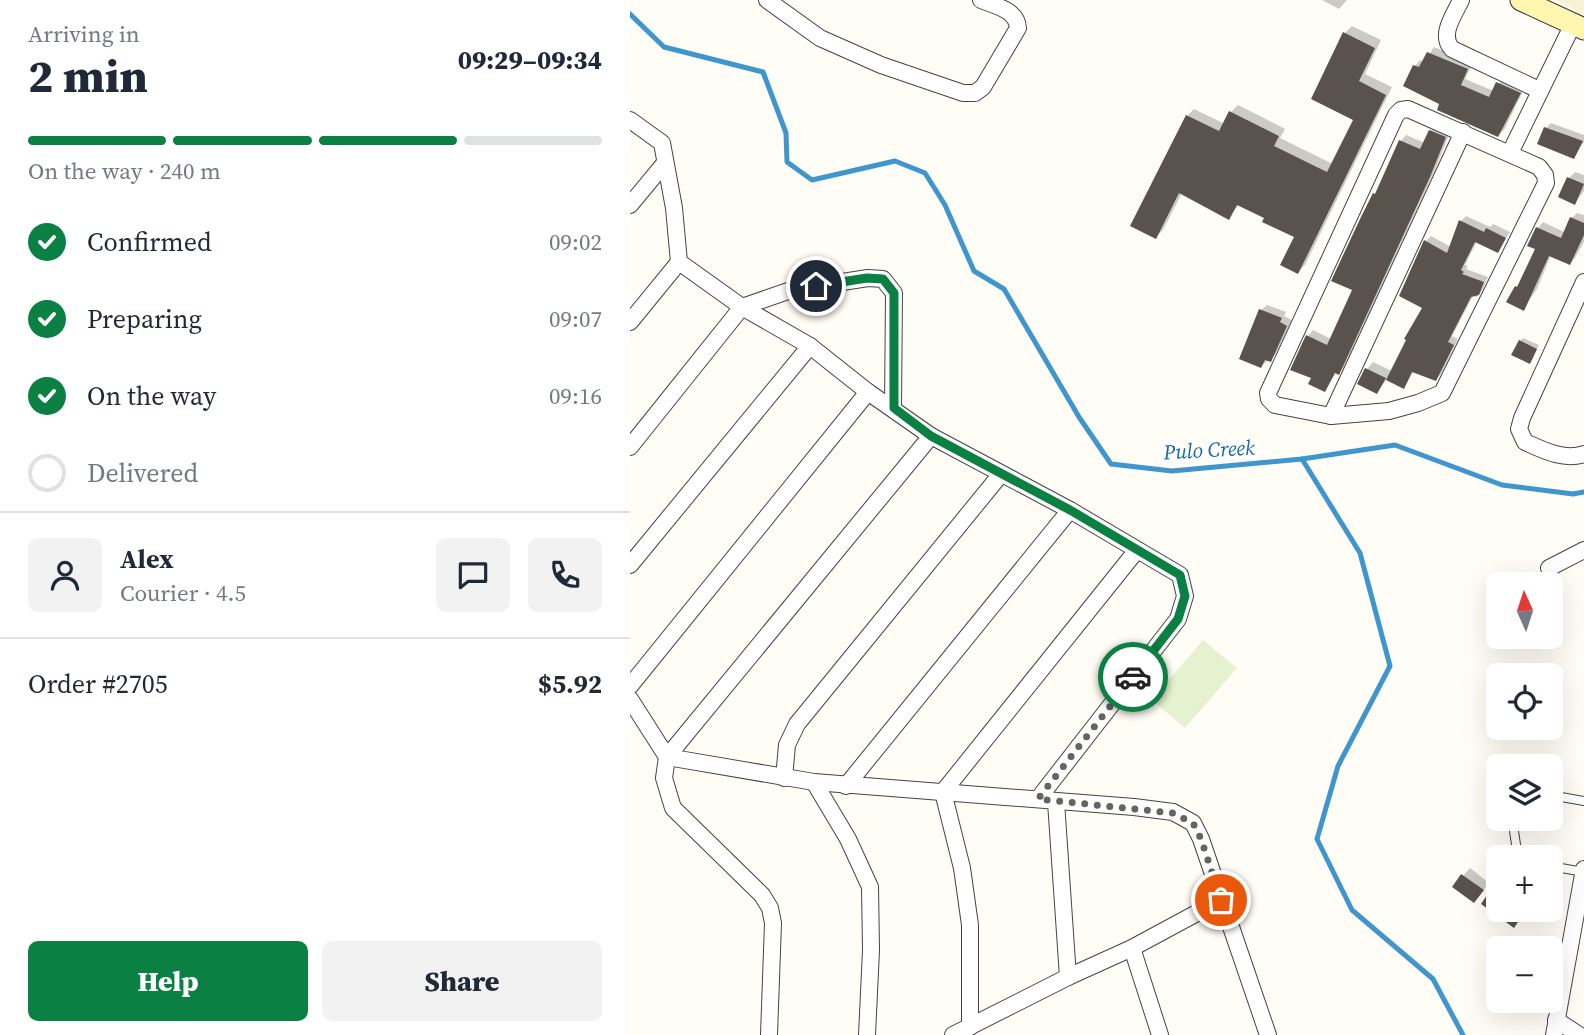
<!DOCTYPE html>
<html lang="en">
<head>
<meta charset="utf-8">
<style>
  body { margin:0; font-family:"Source Serif 4",serif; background:#f2f2f3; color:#1f2937; height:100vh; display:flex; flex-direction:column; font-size:26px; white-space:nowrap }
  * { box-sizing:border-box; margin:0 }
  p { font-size:23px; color:#747a83 }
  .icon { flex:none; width:38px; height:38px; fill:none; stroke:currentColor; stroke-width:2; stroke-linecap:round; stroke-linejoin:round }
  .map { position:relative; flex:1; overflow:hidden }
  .panel { display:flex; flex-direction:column; background:#fff; width:630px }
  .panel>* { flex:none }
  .needle { width:46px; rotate:357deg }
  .fabs { position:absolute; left:856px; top:572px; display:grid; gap:14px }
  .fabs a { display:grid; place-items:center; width:77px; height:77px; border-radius:10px; background:#fff; box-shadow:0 7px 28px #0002; font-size:35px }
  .pin { position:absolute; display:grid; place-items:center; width:60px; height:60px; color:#fff; margin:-30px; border:4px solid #fff; border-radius:50%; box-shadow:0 2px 7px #0007 }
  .courier { position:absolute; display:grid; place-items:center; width:70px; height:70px; margin:-35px; border:5px solid #0b8043; border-radius:50%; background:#fff; color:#222; box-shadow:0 2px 9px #0007 }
  .summary em { font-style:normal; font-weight:800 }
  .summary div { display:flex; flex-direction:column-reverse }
  .summary { display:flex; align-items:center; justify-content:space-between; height:119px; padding:0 28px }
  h1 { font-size:46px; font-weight:800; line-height:52px }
  .bar { display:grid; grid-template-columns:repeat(4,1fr); gap:10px 7px; align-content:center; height:84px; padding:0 28px }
  .bar i { height:9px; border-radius:5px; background:#e0e1e3 }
  .bar .on { background:#0b8043 }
  .bar p { grid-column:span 4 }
  .line { display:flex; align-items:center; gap:18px; padding:0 28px; border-top:2px solid #e0e1e3 }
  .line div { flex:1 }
  .round { display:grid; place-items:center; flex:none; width:74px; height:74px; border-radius:10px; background:#f2f2f3 }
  ol { padding:0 28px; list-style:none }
  li { display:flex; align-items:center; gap:21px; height:77px }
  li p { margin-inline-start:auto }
  li .icon { padding:7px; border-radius:50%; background:#0b8043; color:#fff; stroke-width:4 }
  li:last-child { color:#747a83 }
  li i { width:38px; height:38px; border:4px solid #e0e1e3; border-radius:50% }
  .primary-button { display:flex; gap:14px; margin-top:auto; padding:14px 28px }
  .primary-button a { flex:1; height:80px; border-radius:10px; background:#0b8043; color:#fff; font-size:28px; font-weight:800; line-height:80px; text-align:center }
  .primary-button a+a { background:#f2f2f3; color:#1f2937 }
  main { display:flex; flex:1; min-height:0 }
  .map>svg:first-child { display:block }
</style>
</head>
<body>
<main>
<section class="panel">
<div class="summary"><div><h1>2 min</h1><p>Arriving in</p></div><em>09:29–09:34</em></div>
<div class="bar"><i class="on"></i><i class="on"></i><i class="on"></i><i></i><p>On the way · 240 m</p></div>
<ol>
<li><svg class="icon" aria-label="check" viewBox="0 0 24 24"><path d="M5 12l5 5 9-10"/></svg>Confirmed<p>09:02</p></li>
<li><svg class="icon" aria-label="check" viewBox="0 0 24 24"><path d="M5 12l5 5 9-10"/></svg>Preparing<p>09:07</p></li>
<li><svg class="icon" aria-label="check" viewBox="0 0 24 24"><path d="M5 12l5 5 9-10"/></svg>On the way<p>09:16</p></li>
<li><i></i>Delivered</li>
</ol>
<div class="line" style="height:126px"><a class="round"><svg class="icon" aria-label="person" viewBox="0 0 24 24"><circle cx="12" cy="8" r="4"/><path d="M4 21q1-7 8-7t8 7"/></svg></a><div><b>Alex</b><p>Courier · 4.5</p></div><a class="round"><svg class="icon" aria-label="chat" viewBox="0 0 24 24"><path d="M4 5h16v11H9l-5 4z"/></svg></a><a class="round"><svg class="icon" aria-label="phone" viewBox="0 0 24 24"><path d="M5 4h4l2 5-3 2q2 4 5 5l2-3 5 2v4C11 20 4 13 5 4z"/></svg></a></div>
<div class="line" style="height:91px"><div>Order #2705</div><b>$5.92</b></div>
<div class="primary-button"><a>Help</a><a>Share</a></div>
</section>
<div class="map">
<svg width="954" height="1035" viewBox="0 0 954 1035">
  <rect width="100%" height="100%" fill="#fffdf5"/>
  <polygon fill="#f6f3d4" points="925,0 954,0 954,14"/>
  <polygon fill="#e6f2cf" points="573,640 607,668 555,728 522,700"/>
  <g fill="#0003">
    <polygon points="692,0 717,0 709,9"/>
    <polygon points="722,26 751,40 735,74 762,87 675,265 668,272 666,237 636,218 609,204 599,218 552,193 533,230 526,237 557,116 564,109 595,124 601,112 608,105 655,129 650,138 703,164 726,119 715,33"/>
    <polygon points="804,47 843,63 835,79 864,91 874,77 895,87 874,130 868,135 812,104 785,66 790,60 794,62"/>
    <polygon points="921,123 954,135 954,141 944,157 916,128"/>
    <polygon points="806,125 820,132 805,170 714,367 708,373 706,372 694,390 683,377 678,336 683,330 701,339 724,289 732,218 750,189 771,141 776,135 795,143 800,131"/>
    <polygon points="945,172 954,175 954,191 945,203 939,178"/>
    <polygon points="947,213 954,215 954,242 945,258 940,263 921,255 907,289 893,309 886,287 891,282 907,248 908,228 913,222 936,233 942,218"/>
    <polygon points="836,216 860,227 863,224 880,232 868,251 847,241 835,265 838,266 836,269 858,277 852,291 846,297 843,296 822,336 828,339 811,374 806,379 784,371 774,387 757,379 747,392 730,383 737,369 743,362 762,371 794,307 771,295 796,241 801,236 821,247 831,221"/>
    <polygon points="637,305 656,312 654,316 662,320 646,354 631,366 631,310"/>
    <polygon points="893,338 909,345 902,359 890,341"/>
    <polygon points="840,868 859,883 850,894 824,886"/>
    <polygon points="867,886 868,910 896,910 883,925 853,903"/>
  </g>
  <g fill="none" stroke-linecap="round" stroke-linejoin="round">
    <g stroke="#3f96cf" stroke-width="5">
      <polyline points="0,14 34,47 133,72 156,133 157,162 182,180 265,161 295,173 315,205 344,271 374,289 449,417 481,464 542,471 672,459 765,445 872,485 943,494 954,492"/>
      <polyline points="672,459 730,553 760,666 708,766 687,839 722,910 803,979 833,1035"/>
    </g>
  </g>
  <g fill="#5a524d">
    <polygon points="713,32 745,48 729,81 756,95 668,274 650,265 664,237 632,222 634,218 607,205 599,220 549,193 526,239 500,226 556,115 589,131 599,111 649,136 644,146 697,172 723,120 681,99"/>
    <polygon points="797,52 838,69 831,85 859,97 866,82 891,93 868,137 807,110 809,104 773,86 783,65 789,67"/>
    <polygon points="914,127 953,141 944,159 907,144"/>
    <polygon points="799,130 816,137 800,177 709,375 705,373 695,392 678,384 681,378 660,370 676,335 697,345 722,290 701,281 731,217 743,193 745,194 769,140 790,149"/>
    <polygon points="937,177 954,184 945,205 928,197"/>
    <polygon points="940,217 954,223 954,235 940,265 919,256 894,311 876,302 885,286 887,287 905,249 897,246 906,227 931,238"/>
    <polygon points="829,220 854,232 856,228 876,238 868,253 845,242 831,270 834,272 832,274 854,282 849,295 841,297 818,342 824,345 806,381 782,372 774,389 756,380 776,340 774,339 792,308 769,296 794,240 817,253"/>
    <polygon points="629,309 652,318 650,322 657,326 641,362 635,360 631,368 609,359"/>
    <polygon points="889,340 907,349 900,364 881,355"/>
    <polygon points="735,368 756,378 747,394 727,384"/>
    <polygon points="831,874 854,890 844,903 822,887"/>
    <polygon points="859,892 868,898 868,910 884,910 892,916 884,928 851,904"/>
  </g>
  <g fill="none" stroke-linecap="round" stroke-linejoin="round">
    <g stroke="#444" stroke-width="10">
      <g id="lane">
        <polyline points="920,795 954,801"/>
        <polyline points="886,819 884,831 888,858"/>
        <polyline points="920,866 954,872"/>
      </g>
    </g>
    <g stroke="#444" stroke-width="18">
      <g id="street">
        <path d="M 137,0 L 190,38 L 251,65 L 333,93 L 345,93 L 353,87 L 388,28 C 387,10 366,6 351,0"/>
        <path d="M 831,0 C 824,15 809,35 822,49 L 909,90"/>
        <polygon points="778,109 909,167 915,175 916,183 812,393 788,403 759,411 701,416 645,405 639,399 638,393 766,115 771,110"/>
        <polyline points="0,120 32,143 44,208 49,262 112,307 180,346 238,392 301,436 440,510 550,575 555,596 548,619 408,799"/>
        <polyline points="880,153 943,24"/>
        <polyline points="0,205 34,164"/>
        <path d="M 954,282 L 892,418 L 889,429 L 895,442 C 913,450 934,461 954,454"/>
        <polyline points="0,322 49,262"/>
        <polyline points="701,416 833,132"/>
        <polyline points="0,447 112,307 161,290 238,278 253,279 264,293 263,408"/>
        <polyline points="0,565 180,346"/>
        <polyline points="919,568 954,550"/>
        <polyline points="0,686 238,392"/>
        <polyline points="0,699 37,757 184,782 504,807 543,812 563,823 571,839 638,1035"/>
        <polyline points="154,778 157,745 167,724 371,474"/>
        <polyline points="184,782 218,839 240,887 241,950 237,1035"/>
        <polyline points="216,786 440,510"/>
        <polyline points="426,802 438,977"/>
        <polyline points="502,948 530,1035"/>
        <polyline points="926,1020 949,1035"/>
        <polyline points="340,1027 340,925 332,868 313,792 507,550"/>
        <polyline points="139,1035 143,923 140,908 132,895 43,808 34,778 37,757 301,436"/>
        <polyline points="323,1035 438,977 502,948 591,900"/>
        <polyline points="924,1035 954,869"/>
      </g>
    </g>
    <g stroke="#333" stroke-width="23">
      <polyline id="secondary" points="891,0 954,29"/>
    </g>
    <use href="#lane" stroke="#fff" stroke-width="8"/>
    <use href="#street" stroke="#fff" stroke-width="16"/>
    <use href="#secondary" stroke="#fff6b0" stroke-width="21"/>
  </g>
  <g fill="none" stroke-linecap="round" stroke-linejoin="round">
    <polyline stroke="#646461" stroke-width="7" stroke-dasharray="0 12.6" points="503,677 408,799 543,813 563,823 571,839 591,900"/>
    <polyline stroke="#0b8043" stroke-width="9" points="186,286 237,278 253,279 264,293 264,408 301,436 440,510 550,575 555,596 548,619 503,677"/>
  </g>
  <g text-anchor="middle" stroke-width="7" stroke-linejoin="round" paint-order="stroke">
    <g font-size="21" font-style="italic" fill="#1768a6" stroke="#fff">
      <text transform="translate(579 450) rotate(-3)" y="7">Pulo Creek</text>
    </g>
  </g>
</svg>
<div class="fabs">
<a><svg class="needle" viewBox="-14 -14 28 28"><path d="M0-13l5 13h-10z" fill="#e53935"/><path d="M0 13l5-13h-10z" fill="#747a83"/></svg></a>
<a><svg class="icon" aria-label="locate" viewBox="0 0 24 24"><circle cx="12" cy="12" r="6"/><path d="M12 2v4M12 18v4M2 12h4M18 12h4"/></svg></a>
<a><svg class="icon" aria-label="layers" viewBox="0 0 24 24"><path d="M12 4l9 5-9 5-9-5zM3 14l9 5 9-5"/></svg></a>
<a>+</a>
<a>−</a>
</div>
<div class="pin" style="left:591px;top:900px;background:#ea580c"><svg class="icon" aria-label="bag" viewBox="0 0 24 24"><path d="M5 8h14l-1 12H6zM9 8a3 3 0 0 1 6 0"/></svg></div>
<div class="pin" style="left:186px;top:286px;background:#1f2937"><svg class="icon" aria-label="home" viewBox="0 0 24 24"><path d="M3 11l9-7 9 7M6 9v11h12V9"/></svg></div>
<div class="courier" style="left:503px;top:677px"><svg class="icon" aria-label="car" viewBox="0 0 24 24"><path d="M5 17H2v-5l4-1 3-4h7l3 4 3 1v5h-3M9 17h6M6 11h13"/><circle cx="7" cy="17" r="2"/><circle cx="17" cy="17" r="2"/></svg></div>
</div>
</main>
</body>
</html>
